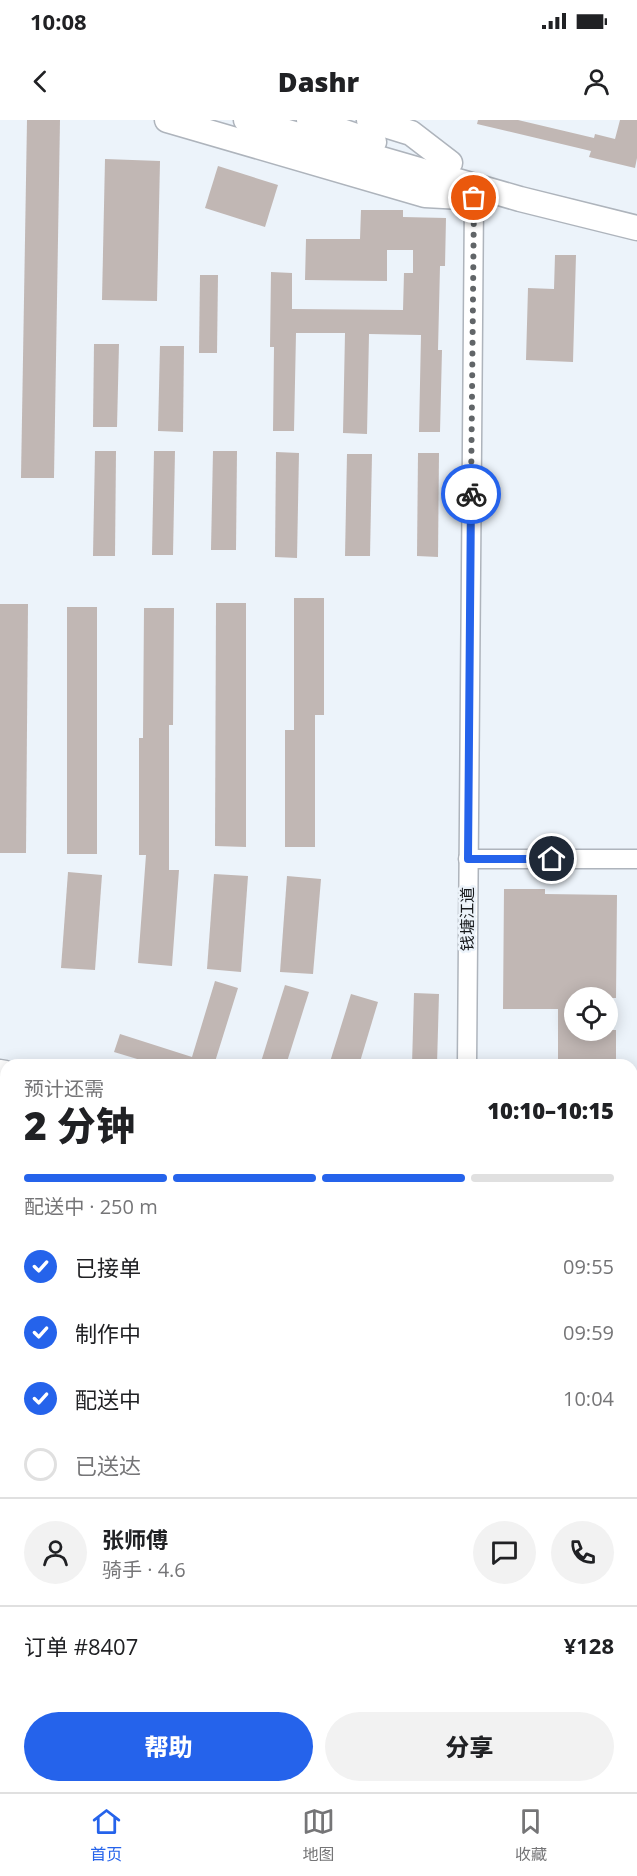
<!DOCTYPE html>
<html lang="zh">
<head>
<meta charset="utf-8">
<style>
  body { margin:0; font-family:"Open Sans","Noto Sans SC",sans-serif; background:#f2f2f2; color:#202124; height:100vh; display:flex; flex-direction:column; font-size:22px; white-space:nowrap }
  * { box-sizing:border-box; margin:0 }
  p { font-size:20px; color:#757577 }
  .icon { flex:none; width:33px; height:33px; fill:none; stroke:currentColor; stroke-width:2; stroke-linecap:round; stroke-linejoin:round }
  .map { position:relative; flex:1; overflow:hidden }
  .sheet { position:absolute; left:0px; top:939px; width:638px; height:734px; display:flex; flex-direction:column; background:#fff; border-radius:18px 18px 0 0; box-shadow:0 3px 15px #0003 }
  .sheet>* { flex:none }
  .fabs { position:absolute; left:564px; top:867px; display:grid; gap:12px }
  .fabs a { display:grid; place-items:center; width:54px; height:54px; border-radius:50%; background:#fff; box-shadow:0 3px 15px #0003; font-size:30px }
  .pin { position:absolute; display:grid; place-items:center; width:51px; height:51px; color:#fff; margin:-26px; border:3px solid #fff; border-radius:50%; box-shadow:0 2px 6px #0007 }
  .courier { position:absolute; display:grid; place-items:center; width:60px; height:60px; margin:-30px; border:4px solid #2563eb; border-radius:50%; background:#fff; color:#222; box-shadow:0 2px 8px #0007 }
  .headline em { font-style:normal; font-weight:800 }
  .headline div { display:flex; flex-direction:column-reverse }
  .headline { display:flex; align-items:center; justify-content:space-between; height:102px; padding:0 24px }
  h1 { font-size:39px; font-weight:800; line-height:45px }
  .bar { display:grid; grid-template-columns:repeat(4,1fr); gap:9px 6px; align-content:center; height:72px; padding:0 24px }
  .bar i { height:8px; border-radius:4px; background:#e0e0e0 }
  .bar .on { background:#2563eb }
  .bar p { grid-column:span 4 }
  .line { display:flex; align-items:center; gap:15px; padding:0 24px; border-top:2px solid #e0e0e0 }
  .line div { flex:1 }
  .round { display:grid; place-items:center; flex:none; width:63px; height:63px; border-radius:32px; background:#f2f2f2 }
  ol { padding:0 24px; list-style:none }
  li { display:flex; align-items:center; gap:18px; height:66px }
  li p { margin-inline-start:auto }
  li .icon { padding:6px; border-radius:50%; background:#2563eb; color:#fff; stroke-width:4 }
  li:last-child { color:#757577 }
  li i { width:33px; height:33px; border:3px solid #e0e0e0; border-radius:50% }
  .cta { display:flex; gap:12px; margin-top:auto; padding:12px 24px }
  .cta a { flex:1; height:69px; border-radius:36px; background:#2563eb; color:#fff; font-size:24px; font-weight:800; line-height:69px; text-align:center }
  .cta a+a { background:#f2f2f2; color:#202124 }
  .status { display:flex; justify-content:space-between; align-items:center; height:42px; padding:0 30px; background:#fff; direction:ltr }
  .status svg { height:16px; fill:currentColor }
  header { display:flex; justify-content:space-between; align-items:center; height:78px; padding:0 24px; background:#fff; font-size:27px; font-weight:800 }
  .tabs { display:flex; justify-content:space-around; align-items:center; height:84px; border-top:2px solid #e0e0e0; background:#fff; font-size:16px; color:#757577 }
  .tabs a { display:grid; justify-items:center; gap:3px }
  .tabs .on { color:#2563eb }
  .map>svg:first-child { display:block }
</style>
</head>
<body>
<div class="status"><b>10:08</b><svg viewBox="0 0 49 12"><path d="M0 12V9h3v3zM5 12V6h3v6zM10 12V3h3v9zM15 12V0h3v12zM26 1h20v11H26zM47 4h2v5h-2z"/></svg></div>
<header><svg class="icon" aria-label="back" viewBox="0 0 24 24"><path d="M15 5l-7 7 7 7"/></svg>Dashr<svg class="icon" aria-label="person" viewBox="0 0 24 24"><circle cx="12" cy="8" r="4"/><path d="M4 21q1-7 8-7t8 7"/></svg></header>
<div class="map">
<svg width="637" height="1672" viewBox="0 0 637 1672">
  <rect width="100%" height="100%" fill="#ecf3fa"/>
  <g fill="#aedac1">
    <polygon points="0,1354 6,1356 6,1517 0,1517"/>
    <polygon points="632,1636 637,1638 637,1672 516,1672 505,1667 632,1666"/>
  </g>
  <g fill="#6aa2c1">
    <polygon points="0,1075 6,1077 6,1351 0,1349"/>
    <polygon points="632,1360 637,1362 637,1634 632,1632"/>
  </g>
  <g fill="#c1b7b4">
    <polygon points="27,0 60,0 54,358 21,358"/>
    <polygon points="478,0 518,0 594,18 595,14 615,19 620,0 637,0 637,38 635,48 589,37 591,31 477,4"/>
    <polygon points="105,39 160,41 157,181 102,180"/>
    <polygon points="218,46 278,65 265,107 205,88"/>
    <polygon points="361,90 403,90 403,97 446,98 445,146 440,146 438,230 442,230 440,312 419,312 421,215 369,214 367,314 343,313 345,213 296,213 294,311 273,311 274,227 270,227 271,152 292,153 292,189 403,190 404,153 413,153 413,130 387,130 387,161 305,160 306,119 360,119"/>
    <polygon points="555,135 576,135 573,242 526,240 528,168 554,169"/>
    <polygon points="200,155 218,155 217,233 199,233"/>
    <polygon points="94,224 119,224 117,307 93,307"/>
    <polygon points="160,226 184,226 183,312 158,311"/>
    <polygon points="95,331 116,331 115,436 93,436"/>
    <polygon points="154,331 175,331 173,435 152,435"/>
    <polygon points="213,331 237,331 236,430 211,430"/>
    <polygon points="276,332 299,333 297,438 275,437"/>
    <polygon points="418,333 439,333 438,437 417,436"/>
    <polygon points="347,334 372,334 370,436 345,436"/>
    <polygon points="294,478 324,478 324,595 315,595 315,727 285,727 285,610 294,610"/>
    <polygon points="216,483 246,483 246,727 215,726"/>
    <polygon points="0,484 28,484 26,733 0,733"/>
    <rect x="67" y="487" width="30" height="247"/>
    <polygon points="144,488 174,488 173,605 169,605 169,750 179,750 172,846 138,843 146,735 139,735 139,618 143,618"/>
    <polygon points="68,752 102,755 95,850 61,848"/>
    <polygon points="214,754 248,756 241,852 207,849"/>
    <polygon points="287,756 321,759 313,854 280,852"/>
    <polygon points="504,769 545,769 545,774 617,775 616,878 574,878 574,910 616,910 616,945 558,945 558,889 503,889"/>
    <polygon points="215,861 238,868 214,945 157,945 114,932 120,914 192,937"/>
    <polygon points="285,865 309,872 286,945 260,945"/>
    <polygon points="414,873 439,874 437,945 412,945"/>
    <polygon points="351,874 378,882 359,945 329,945"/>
  </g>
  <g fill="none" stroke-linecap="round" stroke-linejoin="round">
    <g stroke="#aeb4bc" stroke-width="18">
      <polyline id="minor" points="393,1672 394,1666"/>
    </g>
    <g stroke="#aeb4bc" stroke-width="21">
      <g id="tertiary">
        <polyline points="468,739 637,739"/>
        <polyline points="467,945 474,78"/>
        <polyline points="0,949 6,950"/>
        <polyline points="632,1143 637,1144"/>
      </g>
    </g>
    <g stroke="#aeb4bc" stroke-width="27">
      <g id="trunk">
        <polyline points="167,0 425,75 481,78"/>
        <polyline points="246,0 520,79 637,108"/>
        <polyline points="309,0 374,22"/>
        <polyline points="369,0 411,13 450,43"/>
      </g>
    </g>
    <use href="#minor" stroke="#fff" stroke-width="15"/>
    <use href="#tertiary" stroke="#fff" stroke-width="18"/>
    <use href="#trunk" stroke="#fff" stroke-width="24"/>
  </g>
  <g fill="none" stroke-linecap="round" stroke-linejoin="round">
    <polyline stroke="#616568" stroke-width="6" stroke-dasharray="0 10.8" points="471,374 474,78"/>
    <polyline stroke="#2563eb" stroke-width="8" points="471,374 468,739 552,739"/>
  </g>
  <g text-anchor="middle" stroke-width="5" stroke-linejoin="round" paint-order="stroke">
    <g font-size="16" fill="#16181a" stroke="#ecf3fa">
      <text transform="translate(467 799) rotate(-90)" y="6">钱塘江道</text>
    </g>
  </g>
</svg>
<div class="fabs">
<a><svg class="icon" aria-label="locate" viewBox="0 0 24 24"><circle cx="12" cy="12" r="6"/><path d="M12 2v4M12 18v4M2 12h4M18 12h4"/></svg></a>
</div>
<div class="pin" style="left:474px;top:78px;background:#ea580c"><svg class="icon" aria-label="bag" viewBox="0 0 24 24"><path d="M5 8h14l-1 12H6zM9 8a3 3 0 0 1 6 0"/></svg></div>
<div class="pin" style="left:552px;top:739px;background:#1f2937"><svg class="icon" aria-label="home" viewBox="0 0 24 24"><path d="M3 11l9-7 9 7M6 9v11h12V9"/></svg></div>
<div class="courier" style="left:471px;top:374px"><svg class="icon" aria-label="bike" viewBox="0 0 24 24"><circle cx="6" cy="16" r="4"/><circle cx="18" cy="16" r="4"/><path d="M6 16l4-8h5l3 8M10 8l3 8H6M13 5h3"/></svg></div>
<section class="sheet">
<div class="headline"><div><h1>2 分钟</h1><p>预计还需</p></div><em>10:10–10:15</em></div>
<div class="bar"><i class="on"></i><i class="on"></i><i class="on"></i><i></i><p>配送中 · 250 m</p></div>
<ol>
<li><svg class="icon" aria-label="check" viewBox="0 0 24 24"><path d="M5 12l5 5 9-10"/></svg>已接单<p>09:55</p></li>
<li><svg class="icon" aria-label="check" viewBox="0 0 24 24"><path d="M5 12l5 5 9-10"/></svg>制作中<p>09:59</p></li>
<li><svg class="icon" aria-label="check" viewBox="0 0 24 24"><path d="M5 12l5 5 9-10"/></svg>配送中<p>10:04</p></li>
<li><i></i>已送达</li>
</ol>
<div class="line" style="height:108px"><a class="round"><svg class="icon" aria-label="person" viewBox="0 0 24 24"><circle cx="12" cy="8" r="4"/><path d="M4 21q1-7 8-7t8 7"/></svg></a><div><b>张师傅</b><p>骑手 · 4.6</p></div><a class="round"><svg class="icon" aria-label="chat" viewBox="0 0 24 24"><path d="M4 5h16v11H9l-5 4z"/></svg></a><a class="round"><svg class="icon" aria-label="phone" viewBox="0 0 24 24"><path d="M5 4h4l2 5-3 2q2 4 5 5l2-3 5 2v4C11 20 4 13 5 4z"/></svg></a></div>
<div class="line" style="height:78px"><div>订单 #8407</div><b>¥128</b></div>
<div class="cta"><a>帮助</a><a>分享</a></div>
</section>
</div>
<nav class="tabs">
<a class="on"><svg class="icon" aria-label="home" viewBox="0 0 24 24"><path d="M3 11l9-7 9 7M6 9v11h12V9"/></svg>首页</a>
<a><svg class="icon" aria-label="map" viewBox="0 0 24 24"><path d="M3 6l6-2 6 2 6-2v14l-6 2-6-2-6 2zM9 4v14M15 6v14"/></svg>地图</a>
<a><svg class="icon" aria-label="saved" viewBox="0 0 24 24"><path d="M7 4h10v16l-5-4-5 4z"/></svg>收藏</a>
</nav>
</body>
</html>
